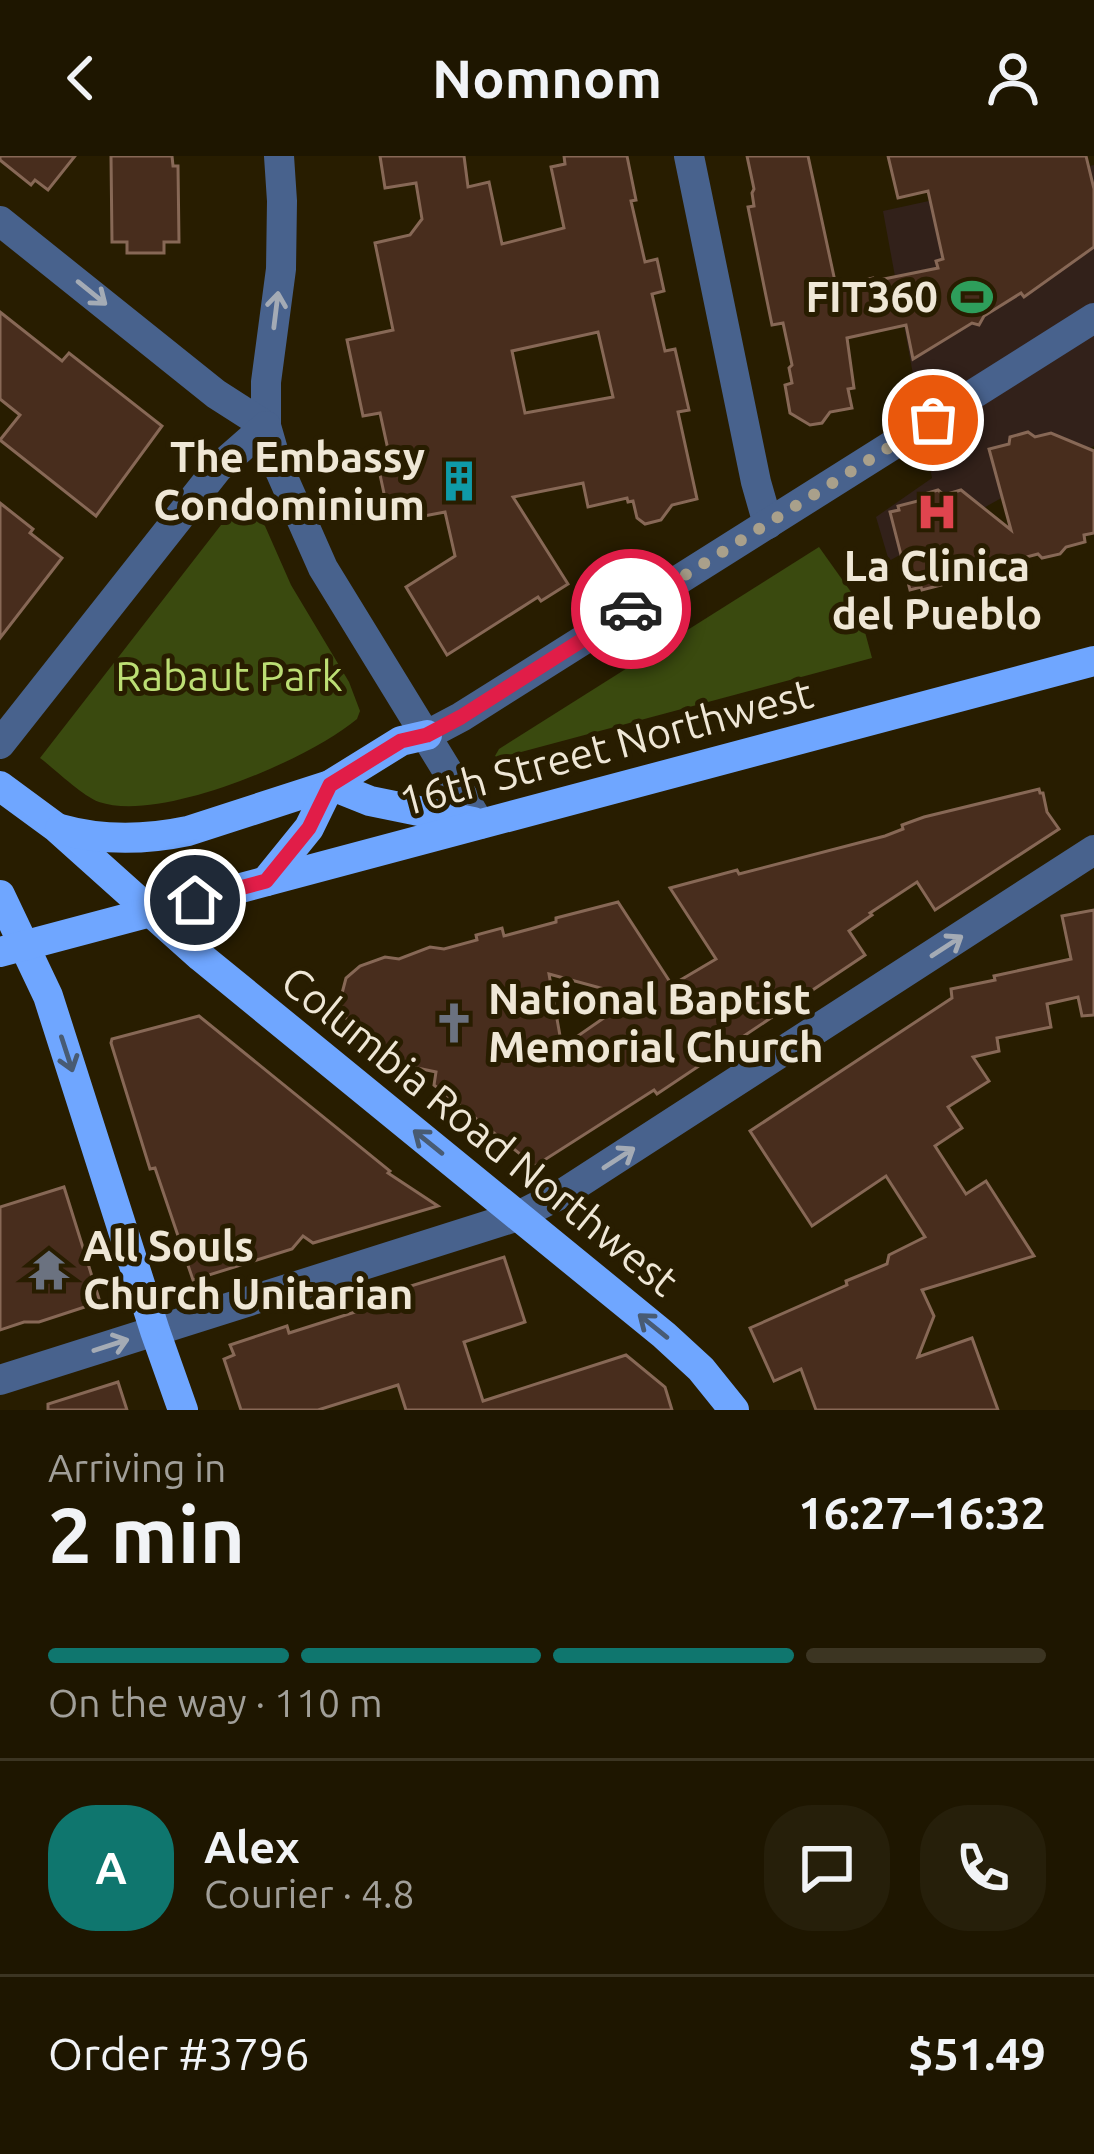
<!DOCTYPE html>
<html lang="en">
<head>
<meta charset="utf-8">
<style>
  body { margin:0; font-family:Ubuntu,sans-serif; background:#261f0a; color:#f1f3f6; height:100vh; display:flex; flex-direction:column; font-size:45px; white-space:nowrap }
  * { box-sizing:border-box; margin:0 }
  p { font-size:39px; color:#a19f99 }
  .icon { flex:none; width:66px; height:66px; fill:none; stroke:currentColor; stroke-width:2; stroke-linecap:round; stroke-linejoin:round }
  .map { position:relative; height:1254px; overflow:hidden }
  .panel { display:flex; flex-direction:column; background:#1e1600; flex:1 }
  .panel>* { flex:none }
  .pin { position:absolute; display:grid; place-items:center; width:102px; height:102px; color:#fff; margin:-51px; border:6px solid #fff; border-radius:50%; box-shadow:0 3px 12px #0007 }
  .courier { position:absolute; display:grid; place-items:center; width:120px; height:120px; margin:-60px; border:9px solid #e11d48; border-radius:50%; background:#fff; color:#222; box-shadow:0 3px 15px #0007 }
  .headline em { font-style:normal; font-weight:600 }
  .headline div { display:flex; flex-direction:column-reverse }
  .headline { display:flex; align-items:center; justify-content:space-between; height:204px; padding:0 48px }
  h1 { font-size:78px; font-weight:600; line-height:90px }
  .bar { display:grid; grid-template-columns:repeat(4,1fr); gap:18px 12px; align-content:center; height:144px; padding:0 48px }
  .bar i { height:15px; border-radius:9px; background:#3c3522 }
  .bar .selected { background:#0f766e }
  .bar p { grid-column:span 4 }
  .line { display:flex; align-items:center; gap:30px; padding:0 48px; border-top:3px solid #3c3522 }
  .line div { flex:1 }
  .round { display:grid; place-items:center; flex:none; width:126px; height:126px; border-radius:48px; background:#261f0a }
  header { display:flex; justify-content:space-between; align-items:center; height:156px; padding:0 48px; background:#1e1600; font-size:54px; font-weight:600 }
  .map>svg:first-child { display:block }
</style>
</head>
<body>
<header><svg class="icon" aria-label="back" viewBox="0 0 24 24"><path d="M15 5l-7 7 7 7"/></svg>Nomnom<svg class="icon" aria-label="person" viewBox="0 0 24 24"><circle cx="12" cy="8" r="4"/><path d="M4 21q1-7 8-7t8 7"/></svg></header>
<div class="map">
<svg width="1094" height="1254" viewBox="0 0 1094 1254">
  <rect width="100%" height="100%" fill="#281d00"/>
  <polygon fill="#32211a" points="1094,9 1094,290 889,405 876,361 932,322 883,55"/>
  <g fill="#3a4a0f">
    <path d="M 244,359 L 254,360 L 265,370 L 291,429 L 349,526 L 360,555 L 357,563 C 308,604 161,667 99,646 C 81,639 56,614 40,602 L 221,369 L 229,363 Z"/>
    <polygon points="819,391 856,443 872,502 499,602 495,600 499,593"/>
  </g>
  <g fill="#482d1d" stroke="#876856" stroke-width="3" fill-rule="evenodd">
    <polygon points="0,0 75,0 48,34 35,24 31,29 0,4"/>
    <polygon points="111,0 172,0 173,10 178,10 179,86 164,86 164,97 127,97 127,86 112,86"/>
    <path d="M 380,0 L 464,0 L 468,31 L 489,26 L 502,88 L 564,72 L 551,11 L 565,8 L 564,0 L 627,0 L 636,44 L 631,45 L 645,106 L 657,103 L 664,135 L 652,138 L 665,195 L 675,193 L 689,254 L 678,256 L 697,343 L 672,349 L 661,364 L 645,368 L 637,362 L 633,345 L 628,346 L 627,342 L 588,351 L 583,327 L 513,341 L 568,428 L 541,445 L 538,441 L 447,499 L 406,431 L 455,400 L 445,356 L 403,364 L 398,340 L 385,342 L 379,314 L 392,312 L 380,257 L 363,260 L 347,184 L 393,174 L 375,87 L 410,79 L 422,63 L 416,27 L 385,32 ZM 598,176 L 613,241 L 525,257 L 512,195 Z"/>
    <polygon points="747,0 808,0 836,130 873,122 874,125 938,112 936,105 943,103 928,35 898,42 888,0 1086,0 1094,33 1094,91 1024,141 1021,137 984,160 979,169 972,167 913,203 906,169 847,182 854,232 848,233 852,252 830,256 822,267 810,269 790,257 785,229 792,227 789,212 792,209 783,167 772,169 766,140 748,51 754,50 752,37 754,33"/>
    <polygon points="0,156 62,205 69,197 162,270 96,360 0,284 20,259 0,243"/>
    <polygon points="1028,276 1035,281 1051,277 1094,295 1094,377 1084,379 1085,386 1066,391 1060,398 1042,402 1038,398 984,412 979,415 980,419 922,434 921,431 910,434 890,356 899,354 898,350 918,345 921,339 938,334 944,339 961,334 1011,374 989,293 1009,288 1010,281"/>
    <polygon points="0,347 33,373 30,377 62,402 0,482"/>
    <path d="M 1039,633 L 1040,637 L 1043,637 L 1047,656 L 1059,673 L 935,754 L 917,726 L 870,757 L 872,759 L 849,775 L 865,799 L 657,938 L 654,934 L 535,1010 L 434,929 L 436,916 L 398,908 L 381,886 L 366,883 L 346,862 L 340,845 L 346,822 L 360,810 L 385,801 L 399,803 L 430,791 L 444,793 L 477,784 L 476,779 L 502,772 L 504,780 L 556,766 L 556,762 L 618,746 L 672,829 L 716,803 L 670,732 L 737,714 L 739,718 L 885,680 L 903,673 L 902,669 L 924,661 ZM 549,818 L 634,841 L 562,891 Z"/>
    <polygon points="1094,754 1094,859 1082,860 1078,841 1047,848 1051,871 997,882 999,895 973,901 989,925 948,951 962,972 935,990 966,1038 986,1025 1034,1100 922,1134 934,1160 918,1201 972,1182 998,1254 816,1254 801,1213 774,1225 750,1172 847,1129 846,1125 887,1108 889,1099 925,1081 886,1020 812,1070 750,975 952,842 951,833 995,824 994,820 1071,803 1062,760"/>
    <polygon points="199,860 390,1015 388,1017 438,1050 313,1087 303,1080 292,1093 193,1124 155,1012 150,1013 111,887 112,883"/>
    <polygon points="64,1031 100,1146 39,1166 24,1166 0,1174 0,1051"/>
    <polygon points="504,1101 525,1166 464,1186 483,1245 626,1199 665,1231 672,1254 406,1254 398,1229 318,1254 241,1254 224,1203 234,1199 230,1189 287,1170 289,1177 371,1151 369,1143"/>
    <polygon points="118,1226 127,1254 48,1254 48,1248"/>
  </g>
  <g fill="none" stroke-linecap="round" stroke-linejoin="round">
    <g stroke="#48628d" stroke-width="30">
      <polyline points="279,0 282,45 281,113 266,226 266,270 277,308 323,412 480,668"/>
      <polyline points="689,0 756,326 768,368"/>
      <polyline points="0,65 216,238 266,270"/>
      <polyline points="427,579 461,561 1094,162"/>
      <polyline points="0,588 218,312 266,270"/>
      <polyline points="0,1224 518,1060 565,1036 1094,694"/>
    </g>
    <g stroke="#6fa6ff" stroke-width="30">
      <polyline points="0,630 57,672 201,801 664,1179 701,1213 734,1254"/>
      <path d="M 60,673 C 102,685 145,684 188,675 L 330,629 L 401,585 L 427,579"/>
      <polyline points="266,725 309,672 330,629 370,645 473,666"/>
      <polyline points="0,739 48,840 155,1175 183,1254"/>
      <polyline points="0,796 1094,505"/>
    </g>
  </g>
  <defs><path id="oneway-shaft" d="M-6 0H5M1.5-3L5.5 0L1.5 3" fill="none" stroke-width="1.6" stroke-linecap="round" stroke-linejoin="round" transform="scale(3)"/></defs>
  <g stroke="#a4abb5">
    <use href="#oneway-shaft" transform="translate(92 137) rotate(39)"/>
    <use href="#oneway-shaft" transform="translate(276 154) rotate(-83)"/>
    <use href="#oneway-shaft" transform="translate(947 790) rotate(-33)"/>
    <use href="#oneway-shaft" transform="translate(619 1002) rotate(-33)"/>
    <use href="#oneway-shaft" transform="translate(111 1189) rotate(-18)"/>
  </g>
  <g stroke="#485b73">
    <use href="#oneway-shaft" transform="translate(67 898) rotate(72)"/>
    <use href="#oneway-shaft" transform="translate(428 986) rotate(-141)"/>
    <use href="#oneway-shaft" transform="translate(653 1170) rotate(-141)"/>
  </g>
  <g fill="none" stroke-linecap="round" stroke-linejoin="round">
    <polyline stroke="#a9a08b" stroke-width="12" stroke-dasharray="0 21.6" points="631,453 933,264"/>
    <polyline stroke="#e11d48" stroke-width="15" points="195,744 266,725 309,672 330,629 401,585 427,579 461,561 631,453"/>
  </g>
  <defs>
    <g id="stadium-bare" transform="scale(3.24)"><path d="M0-5a6.5 5 0 1 0 0 10a6.5 5 0 1 0 0-10ZM-3.5-1.8h7v3.6h-7Z" fill="#2e9e5b" stroke="#281d00" stroke-width="2.5" paint-order="stroke"/></g>
    <g id="building-bare" transform="scale(3.24)"><path d="M-4-6H4V6H1V3H-1V6H-4ZM-2.5-4.3h1.7v1.8h-1.7ZM.8-4.3h1.7v1.8H.8ZM-2.5-1h1.7V.8h-1.7ZM.8-1h1.7V.8H.8Z" fill="#0f9aa8" stroke="#281d00" stroke-width="2.5" paint-order="stroke"/></g>
    <g id="hospital-bare" transform="scale(3.24)"><path d="M-5-5h3v3.5h4V-5h3V5h-3V1.5h-4V5h-3Z" fill="#e0444e" stroke="#281d00" stroke-width="2.5" paint-order="stroke"/></g>
    <g id="church-bare" transform="scale(3.24)"><path d="M-1.2-6h2.4v3.5h3.3v2.4h-3.3V6h-2.4V-.1h-3.3v-2.4h3.3Z" fill="#6b7280" stroke="#281d00" stroke-width="2.5" paint-order="stroke"/></g>
    <g id="temple-bare" transform="scale(3.24)"><path d="M0-6L5-2H3V0L6.5 2.5H4V6H1.5V3h-3V6H-4V2.5H-6.5L-3 0V-2H-5Z" fill="#6b7280" stroke="#281d00" stroke-width="2.5" paint-order="stroke"/></g>
  </defs>
  <g fill-rule="evenodd">
    <use href="#stadium-bare" x="972" y="141"/>
    <use href="#building-bare" x="459" y="325"/>
    <use href="#hospital-bare" x="937" y="356"/>
    <use href="#church-bare" x="454" y="867"/>
    <use href="#temple-bare" x="49" y="1114"/>
  </g>
  <g text-anchor="middle" stroke-width="10" stroke-linejoin="round" paint-order="stroke">
    <g font-size="42" font-weight="bold" fill="#efe7d6" stroke="#281d00" text-anchor="end">
      <text x="938" y="156">FIT360</text>
      <text x="425" y="316">The Embassy<tspan x="425" dy="48">Condominium</tspan></text>
      <text x="937" y="425" text-anchor="middle">La Clinica<tspan x="937" dy="48">del Pueblo</tspan></text>
      <text x="488" y="858" text-anchor="start">National Baptist<tspan x="488" dy="48">Memorial Church</tspan></text>
      <text x="83" y="1105" text-anchor="start">All Souls<tspan x="83" dy="48">Church Unitarian</tspan></text>
    </g>
    <g font-size="42" fill="#bcde74" stroke="#281d00">
      <text x="229" y="535">Rabaut Park</text>
    </g>
    <g font-size="42" fill="#efe7d6" stroke="#281d00">
      <text transform="translate(606 591) rotate(-15)" y="15">16th Street Northwest</text>
      <text transform="translate(480 975) rotate(39)" y="15">Columbia Road Northwest</text>
    </g>
  </g>
</svg>
<div class="pin" style="left:933px;top:264px;background:#ea580c"><svg class="icon" aria-label="bag" viewBox="0 0 24 24"><path d="M5 8h14l-1 12H6zM9 8a3 3 0 0 1 6 0"/></svg></div>
<div class="pin" style="left:195px;top:744px;background:#1f2937"><svg class="icon" aria-label="home" viewBox="0 0 24 24"><path d="M3 11l9-7 9 7M6 9v11h12V9"/></svg></div>
<div class="courier" style="left:631px;top:453px"><svg class="icon" aria-label="car" viewBox="0 0 24 24"><path d="M5 17H2v-5l4-1 3-4h7l3 4 3 1v5h-3M9 17h6M6 11h13"/><circle cx="7" cy="17" r="2"/><circle cx="17" cy="17" r="2"/></svg></div>
</div>
<section class="panel">
<div class="headline"><div><h1>2 min</h1><p>Arriving in</p></div><em>16:27–16:32</em></div>
<div class="bar"><i class="selected"></i><i class="selected"></i><i class="selected"></i><i></i><p>On the way · 110 m</p></div>
<div class="line" style="height:216px"><b class="round" style="background:#0f766e;color:#fff">A</b><div><b>Alex</b><p>Courier · 4.8</p></div><a class="round"><svg class="icon" aria-label="chat" viewBox="0 0 24 24"><path d="M4 5h16v11H9l-5 4z"/></svg></a><a class="round"><svg class="icon" aria-label="phone" viewBox="0 0 24 24"><path d="M5 4h4l2 5-3 2q2 4 5 5l2-3 5 2v4C11 20 4 13 5 4z"/></svg></a></div>
<div class="line" style="height:156px"><div>Order #3796</div><b>$51.49</b></div>
</section>
</body>
</html>
